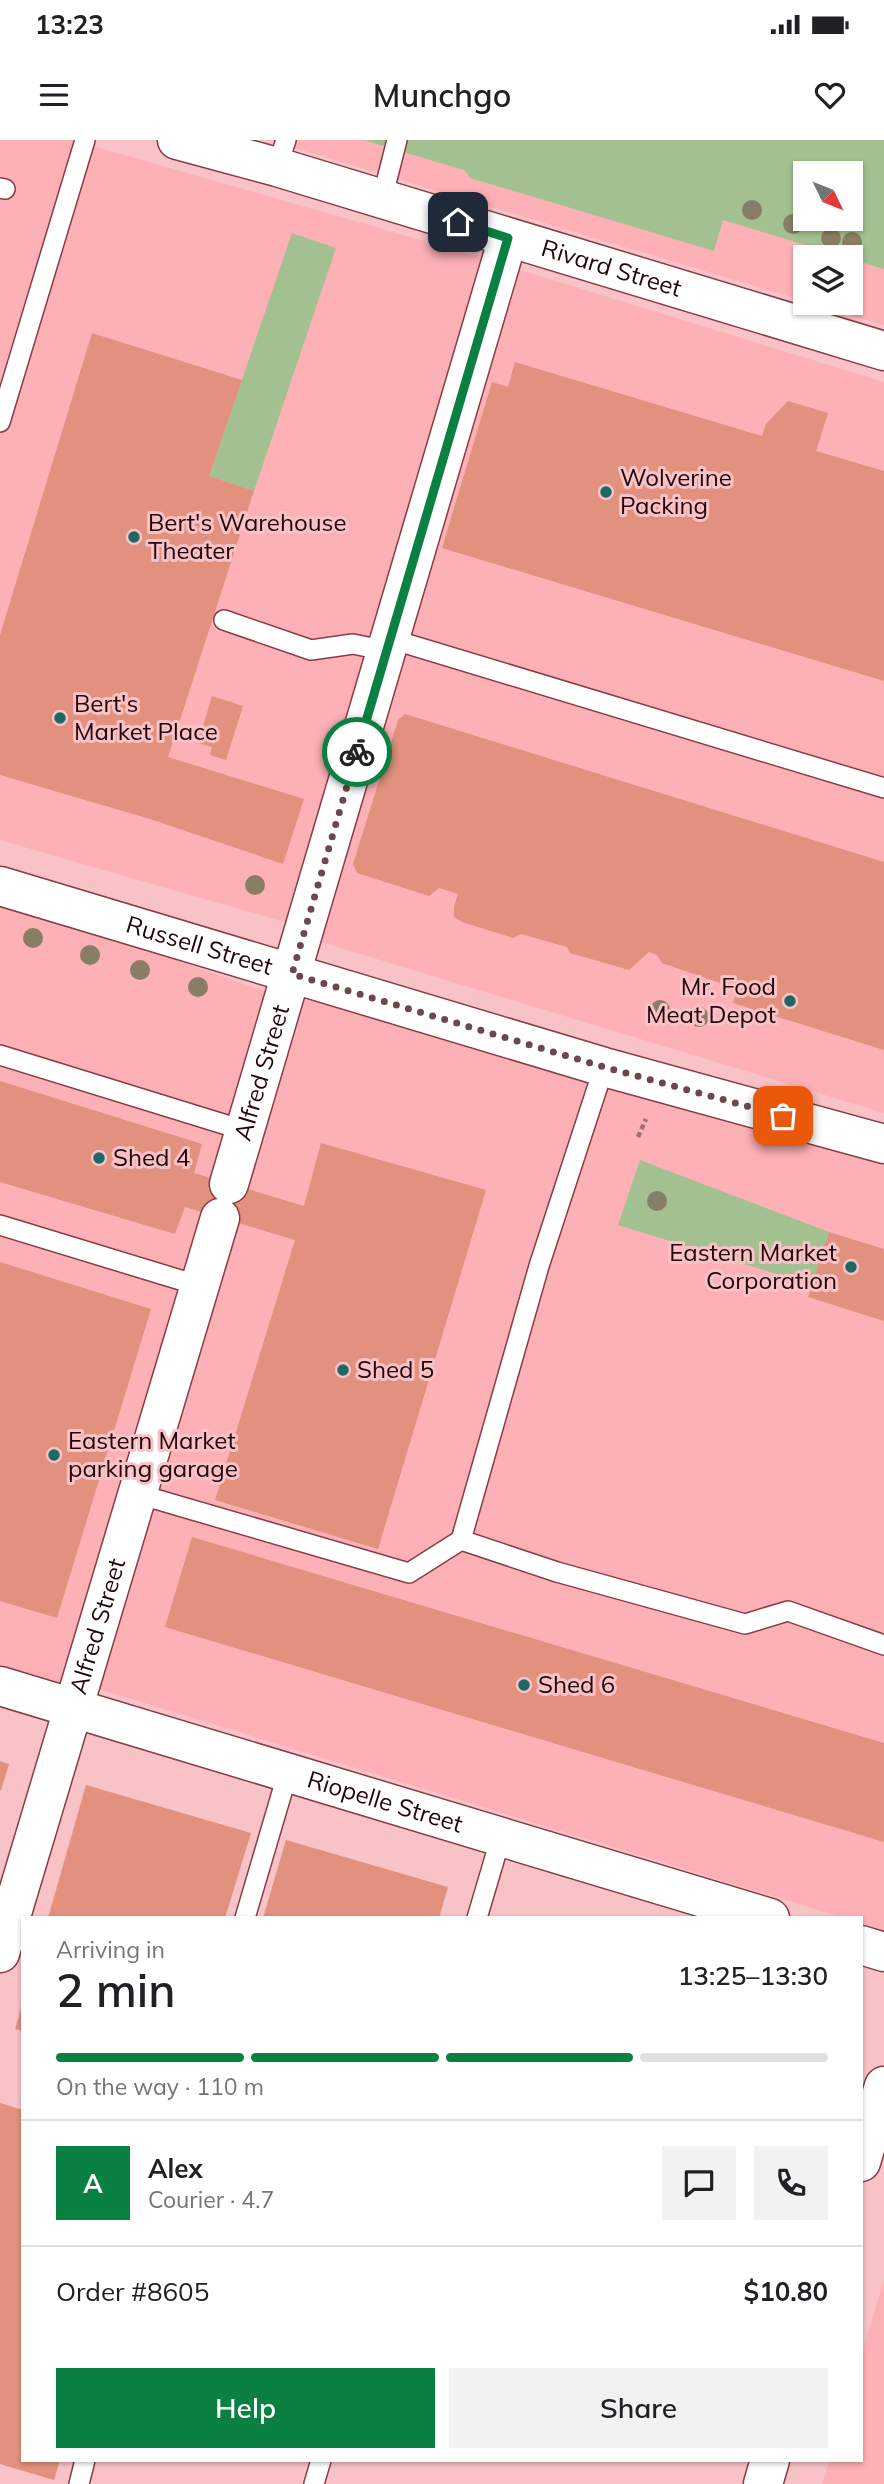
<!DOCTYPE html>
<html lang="en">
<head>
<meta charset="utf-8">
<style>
  body { margin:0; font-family:Mulish,sans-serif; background:#f2f2f2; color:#202124; height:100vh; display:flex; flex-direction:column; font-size:26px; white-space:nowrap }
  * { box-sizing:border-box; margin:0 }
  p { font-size:23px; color:#757577 }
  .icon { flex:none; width:38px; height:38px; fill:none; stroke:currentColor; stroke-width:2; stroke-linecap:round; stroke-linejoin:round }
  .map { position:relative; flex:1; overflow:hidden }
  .panel { position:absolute; left:21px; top:1776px; width:842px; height:546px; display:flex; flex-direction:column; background:#fff; border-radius:0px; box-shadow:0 2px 5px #0004 }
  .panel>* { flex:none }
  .needle { width:46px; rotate:133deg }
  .controls { position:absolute; left:793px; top:21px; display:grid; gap:14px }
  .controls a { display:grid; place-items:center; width:70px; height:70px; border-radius:0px; background:#fff; box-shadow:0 2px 5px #0004; font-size:35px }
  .pin { position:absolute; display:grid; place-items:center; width:60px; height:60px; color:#fff; margin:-30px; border-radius:14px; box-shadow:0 4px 10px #0006 }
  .courier { position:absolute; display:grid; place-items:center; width:70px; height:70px; margin:-35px; border:5px solid #0b8043; border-radius:50%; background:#fff; color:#222; box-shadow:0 2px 9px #0007 }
  .head em { font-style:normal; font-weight:600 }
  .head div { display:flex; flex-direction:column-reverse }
  .head { display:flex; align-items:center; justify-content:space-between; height:119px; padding:0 35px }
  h1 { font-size:46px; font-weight:600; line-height:52px }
  .bar { display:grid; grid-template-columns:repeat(4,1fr); gap:10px 7px; align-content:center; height:84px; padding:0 35px }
  .bar i { height:9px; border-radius:5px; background:#e0e0e0 }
  .bar .selected { background:#0b8043 }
  .bar p { grid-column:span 4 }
  .line { display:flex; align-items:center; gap:18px; padding:0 35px; border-top:2px solid #e0e0e0 }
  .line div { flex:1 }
  .round { display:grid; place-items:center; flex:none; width:74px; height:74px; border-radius:0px; background:#f2f2f2 }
  .cta { display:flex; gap:14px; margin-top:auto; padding:14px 35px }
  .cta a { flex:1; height:80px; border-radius:0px; background:#0b8043; color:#fff; font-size:28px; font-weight:600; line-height:80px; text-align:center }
  .cta a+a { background:#f2f2f2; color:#202124 }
  .status { display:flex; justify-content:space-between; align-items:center; height:49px; padding:0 35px; background:#fff; direction:ltr }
  .status svg { height:19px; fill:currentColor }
  header { display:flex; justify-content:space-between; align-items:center; height:91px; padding:0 35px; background:#fff; font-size:32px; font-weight:600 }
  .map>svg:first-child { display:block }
</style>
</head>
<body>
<div class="status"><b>13:23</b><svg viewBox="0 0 49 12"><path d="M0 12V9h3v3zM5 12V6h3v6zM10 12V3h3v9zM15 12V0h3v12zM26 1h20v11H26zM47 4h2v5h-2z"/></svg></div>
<header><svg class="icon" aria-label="menu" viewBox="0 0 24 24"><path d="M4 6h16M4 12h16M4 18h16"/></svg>Munchgo<svg class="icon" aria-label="heart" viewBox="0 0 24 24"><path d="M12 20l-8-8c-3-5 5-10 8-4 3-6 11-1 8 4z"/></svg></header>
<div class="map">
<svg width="884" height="2344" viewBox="0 0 884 2344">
  <rect width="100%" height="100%" fill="#f8c2c6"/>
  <g fill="#fdb0b6" fill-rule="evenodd">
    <polygon points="0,0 72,0 494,121 292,784 0,700"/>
    <path d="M 268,0 L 884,0 L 884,185 L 809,163 L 850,163 L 850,117 L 805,117 L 805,161 ZM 805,33 L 850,33 L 850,79 L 805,79 Z"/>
    <polygon points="504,125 884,242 884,973 311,799"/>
    <polygon points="0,759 19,764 260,850 369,874 884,1010 884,1790 861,1783 861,1778 844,1778 99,1549 27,1537 0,1528"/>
    <polygon points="884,2140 884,2344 822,2344 829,2321 861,2320 861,2216"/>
  </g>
  <g fill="#a3c090" fill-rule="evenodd">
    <path d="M 363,0 L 884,0 L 884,129 L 723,80 L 714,111 L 470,38 L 464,30 ZM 805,33 L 850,33 L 850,79 L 805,79 Z"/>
    <polygon points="292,93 336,108 254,351 209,336"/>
    <polygon points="640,1020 829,1092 812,1145 618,1085"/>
  </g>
  <g fill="#e2917e">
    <polygon points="92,193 242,240 209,336 254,351 168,617 304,659 283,724 150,679 0,635 0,495"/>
    <polygon points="515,222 762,296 766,284 788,261 828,273 816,311 884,331 884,541 442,408 492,242 508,247"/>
    <polygon points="212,556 243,566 226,620 210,615 212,607 198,603"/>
    <polygon points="405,574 884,722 884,910 733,863 740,841 729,846 662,823 657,815 649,812 629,830 570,813 567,807 521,794 513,798 462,782 454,777 454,767 458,754 439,748 429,756 357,733 353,724 398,580"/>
    <polygon points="0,941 202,1004 194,1033 304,1066 321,1003 486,1050 378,1409 215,1360 295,1100 185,1067 175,1094 0,1042"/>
    <polygon points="829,1092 884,1109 884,1181 808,1157"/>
    <polygon points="0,1122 151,1169 57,1478 0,1461"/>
    <polygon points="192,1397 884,1603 884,1702 165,1487"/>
    <polygon points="0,1621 9,1624 1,1650 0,1650"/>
    <polygon points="86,1645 251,1693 225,1778 48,1778"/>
    <polygon points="286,1700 448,1747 439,1778 263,1778"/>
    <polygon points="22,1865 23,1865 23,1891 15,1889"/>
    <polygon points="0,1963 23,1970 23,2320 60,2320 54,2340 0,2324"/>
  </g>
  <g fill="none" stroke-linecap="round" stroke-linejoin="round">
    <g stroke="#873c46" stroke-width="22">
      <g id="lane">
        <polyline points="277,27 286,0"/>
        <polyline points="0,48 5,49"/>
        <polyline points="382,59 397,0"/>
        <polyline points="0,282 85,0"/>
        <polyline points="224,480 311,510 353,504 387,511"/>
        <polyline points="391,499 884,648"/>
        <polyline points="0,915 246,991"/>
        <polyline points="604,927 539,1126 461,1400 557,1432 745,1484 788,1471 884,1505"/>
        <polyline points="0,1085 200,1146"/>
        <polyline points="138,1354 409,1433 461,1400"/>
        <polyline points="245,1778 288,1632"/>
        <polyline points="477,1778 501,1697"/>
        <polyline points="79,2344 85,2320"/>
        <polyline points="314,2344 321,2320"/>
      </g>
    </g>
    <g stroke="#873c46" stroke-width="41">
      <g id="street">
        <path id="s1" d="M 177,0 L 277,27 L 884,211"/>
        <path id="s2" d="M 229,1044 L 508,98"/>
        <path id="s3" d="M 0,1546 L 770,1778"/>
        <polyline points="861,1805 884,1812"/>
        <path id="s4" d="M 0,1813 L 220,1078"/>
        <polyline points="861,2022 884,1946"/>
        <polyline points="763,2344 770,2320"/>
      </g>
    </g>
    <g stroke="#873c46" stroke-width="41">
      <g id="secondary">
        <path id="s5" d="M 0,746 L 604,927 L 884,1004"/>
      </g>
    </g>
    <polyline stroke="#9d7175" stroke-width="4.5" stroke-dasharray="5 3.5" stroke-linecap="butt" points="638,997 646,979"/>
    <use href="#lane" stroke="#fff" stroke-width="19"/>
    <use href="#street" stroke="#fff" stroke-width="38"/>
    <use href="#secondary" stroke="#fff" stroke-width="38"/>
  </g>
  <g fill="#887e66">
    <circle cx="752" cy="70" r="10"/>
    <circle cx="793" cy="84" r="10"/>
    <circle cx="831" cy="98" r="10"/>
    <circle cx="852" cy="102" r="10"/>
    <circle cx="255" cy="745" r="10"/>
    <circle cx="33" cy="798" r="10"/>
    <circle cx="90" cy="815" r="10"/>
    <circle cx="140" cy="830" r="10"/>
    <circle cx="198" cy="847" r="10"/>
    <circle cx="660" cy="870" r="10"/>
    <circle cx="699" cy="877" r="10"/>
    <circle cx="657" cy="1061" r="10"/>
  </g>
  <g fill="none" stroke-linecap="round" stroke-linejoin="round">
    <polyline stroke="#6e474c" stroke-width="7" stroke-dasharray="0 12.6" points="357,612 292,834 604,927 783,976"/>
    <polyline stroke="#0b8043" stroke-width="9" points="357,612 508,98 458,82"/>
  </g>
  <g fill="#1b6867" stroke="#f8c2c6" stroke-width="2.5">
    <circle cx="606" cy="352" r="7"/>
    <circle cx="134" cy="397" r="7"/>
    <circle cx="60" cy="578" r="7"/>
    <circle cx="790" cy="861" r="7"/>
    <circle cx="99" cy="1018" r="7"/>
    <circle cx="851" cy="1127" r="7"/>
    <circle cx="343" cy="1230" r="7"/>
    <circle cx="54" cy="1315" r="7"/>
    <circle cx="524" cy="1545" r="7"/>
  </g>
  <g text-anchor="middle" stroke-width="6" stroke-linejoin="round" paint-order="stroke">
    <g font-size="24" fill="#23050a" stroke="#f8c2c6">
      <text dy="8" stroke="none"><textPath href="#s1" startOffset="453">Rivard Street</textPath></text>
      <text dy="8" stroke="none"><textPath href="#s5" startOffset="208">Russell Street</textPath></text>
      <text dy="8" stroke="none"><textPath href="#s2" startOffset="116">Alfred Street</textPath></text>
      <text dy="8" stroke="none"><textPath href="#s4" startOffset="341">Alfred Street</textPath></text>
      <text dy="8" stroke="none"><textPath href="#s3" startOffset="402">Riopelle Street</textPath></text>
    </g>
    <g font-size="24" fill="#23050a" stroke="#f8c2c6" text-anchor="start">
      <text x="620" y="346">Wolverine<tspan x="620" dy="28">Packing</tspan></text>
      <text x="148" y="391">Bert's Warehouse<tspan x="148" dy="28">Theater</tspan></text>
      <text x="74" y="572">Bert's<tspan x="74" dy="28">Market Place</tspan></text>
      <text x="776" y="855" text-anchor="end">Mr. Food<tspan x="776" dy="28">Meat Depot</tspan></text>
      <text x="113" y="1026">Shed 4</text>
      <text x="837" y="1121" text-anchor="end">Eastern Market<tspan x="837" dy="28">Corporation</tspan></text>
      <text x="357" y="1238">Shed 5</text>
      <text x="68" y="1309">Eastern Market<tspan x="68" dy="28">parking garage</tspan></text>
      <text x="538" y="1553">Shed 6</text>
    </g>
  </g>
</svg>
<div class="controls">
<a><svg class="needle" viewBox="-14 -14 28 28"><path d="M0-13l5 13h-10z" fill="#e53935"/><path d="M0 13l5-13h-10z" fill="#757577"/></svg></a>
<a><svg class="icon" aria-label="layers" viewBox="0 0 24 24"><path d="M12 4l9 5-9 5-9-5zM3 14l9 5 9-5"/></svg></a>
</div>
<div class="pin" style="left:783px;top:976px;background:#ea580c"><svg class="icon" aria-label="bag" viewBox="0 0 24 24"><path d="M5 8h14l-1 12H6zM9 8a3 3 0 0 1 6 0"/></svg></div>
<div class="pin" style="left:458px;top:82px;background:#1f2937"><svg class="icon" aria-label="home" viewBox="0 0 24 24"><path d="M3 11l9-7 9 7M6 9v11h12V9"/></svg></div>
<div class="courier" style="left:357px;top:612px"><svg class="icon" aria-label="bike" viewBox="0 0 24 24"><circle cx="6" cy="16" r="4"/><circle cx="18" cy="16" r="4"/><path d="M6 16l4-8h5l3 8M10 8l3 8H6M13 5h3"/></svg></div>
<section class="panel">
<div class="head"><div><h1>2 min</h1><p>Arriving in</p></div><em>13:25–13:30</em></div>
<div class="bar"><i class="selected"></i><i class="selected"></i><i class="selected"></i><i></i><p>On the way · 110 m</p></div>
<div class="line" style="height:126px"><b class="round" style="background:#0b8043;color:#fff">A</b><div><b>Alex</b><p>Courier · 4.7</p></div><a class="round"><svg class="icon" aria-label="chat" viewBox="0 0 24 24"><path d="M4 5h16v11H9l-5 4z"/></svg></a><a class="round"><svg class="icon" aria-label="phone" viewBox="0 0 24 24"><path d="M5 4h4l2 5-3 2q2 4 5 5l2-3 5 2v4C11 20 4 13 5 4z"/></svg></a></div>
<div class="line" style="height:91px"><div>Order #8605</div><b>$10.80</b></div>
<div class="cta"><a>Help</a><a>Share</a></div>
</section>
</div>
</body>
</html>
